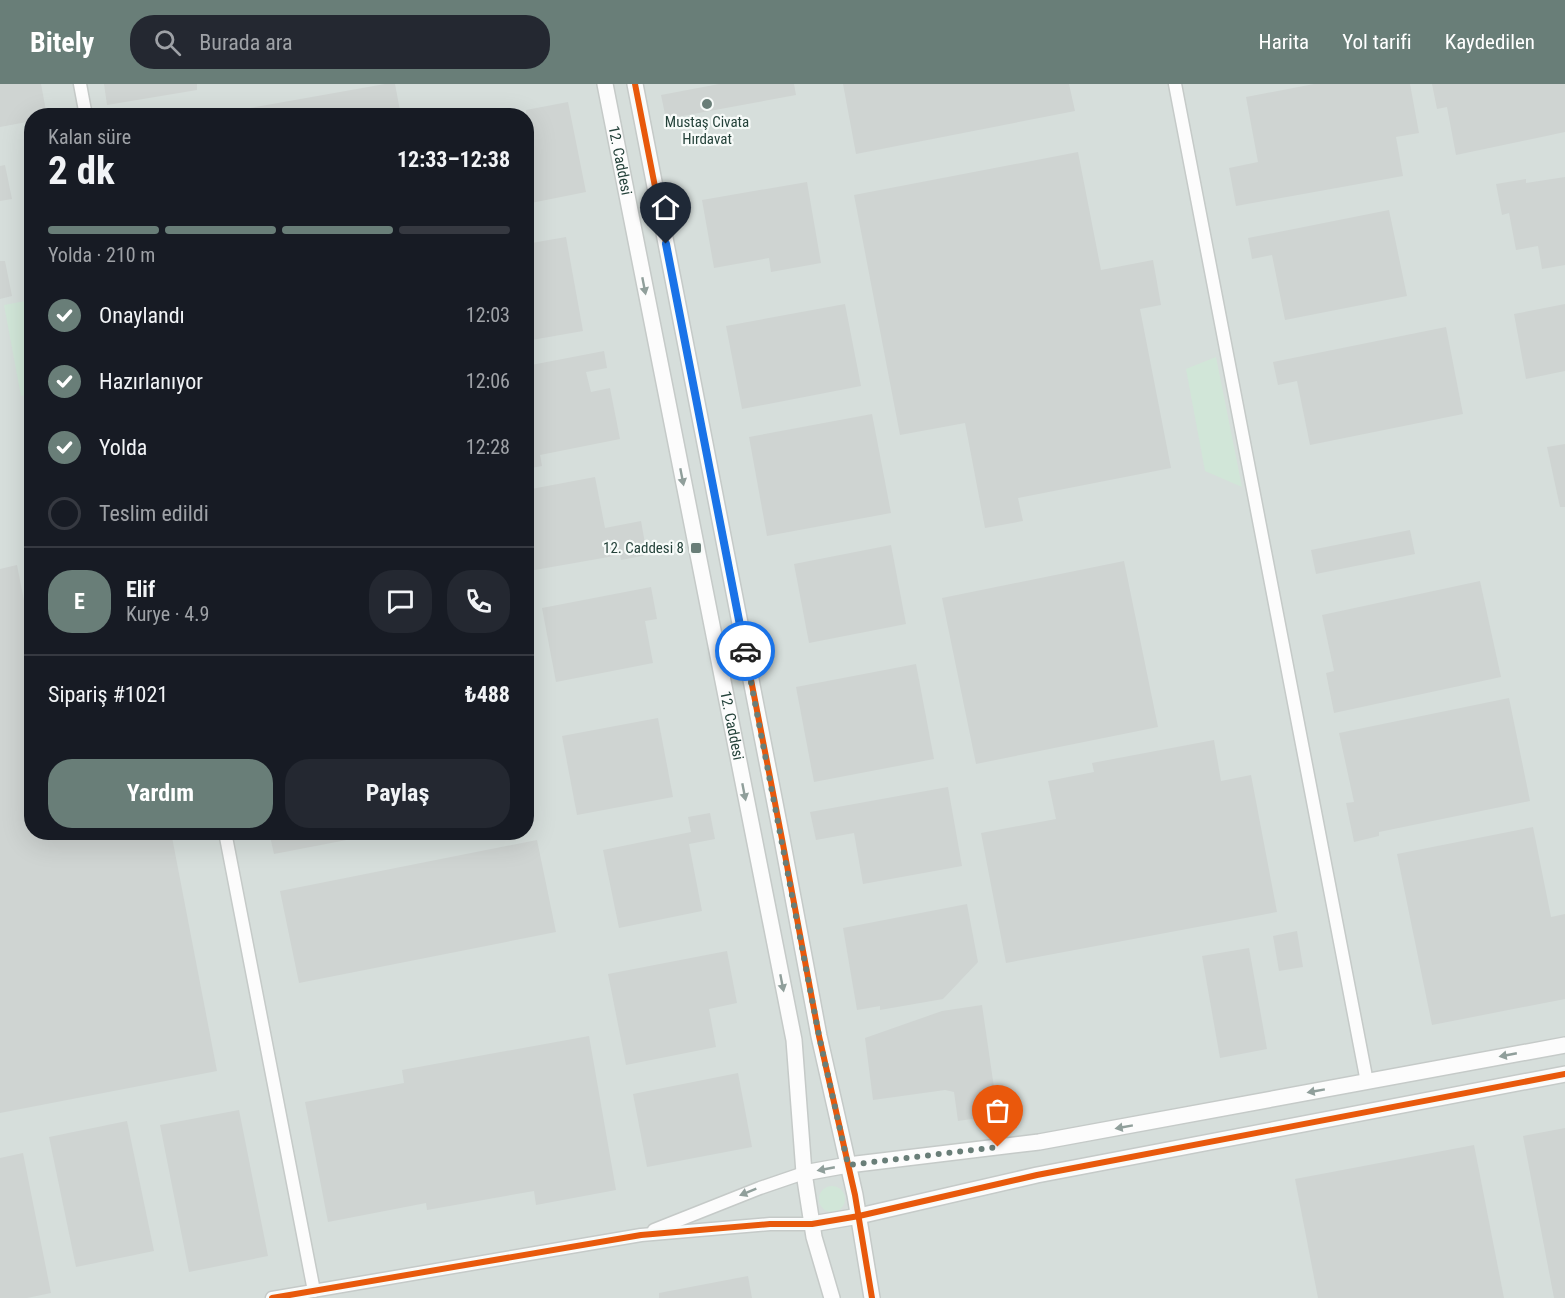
<!DOCTYPE html>
<html lang="tr">
<head>
<meta charset="utf-8">
<style>
  body { margin:0; font-family:"Roboto Condensed",sans-serif; background:#242831; color:#f1f3f6; height:100vh; display:flex; flex-direction:column; font-size:22px; white-space:nowrap }
  * { box-sizing:border-box; margin:0 }
  p { font-size:20px; color:#9ea1a6 }
  .icon { flex:none; width:33px; height:33px; fill:none; stroke:currentColor; stroke-width:2; stroke-linecap:round; stroke-linejoin:round }
  .map { position:relative; flex:1; overflow:hidden }
  .side { position:absolute; left:24px; top:24px; width:510px; height:732px; display:flex; flex-direction:column; background:#171b24; border-radius:24px; box-shadow:0 6px 24px #0002 }
  .side>* { flex:none }
  .pin { position:absolute; display:grid; place-items:center; width:51px; height:51px; color:#fff; margin:-62px -26px; border-radius:50% 50% 50% 0; rotate:-45deg; box-shadow:0 0 6px #0007 }
  .pin .icon { rotate:45deg }
  .courier { position:absolute; display:grid; place-items:center; width:60px; height:60px; margin:-30px; border:4px solid #1a73e8; border-radius:50%; background:#fff; color:#222; box-shadow:0 2px 8px #0007 }
  .head em { font-style:normal; font-weight:700 }
  .head div { display:flex; flex-direction:column-reverse }
  .head { display:flex; align-items:center; justify-content:space-between; height:102px; padding:0 24px }
  h1 { font-size:39px; font-weight:700; line-height:45px }
  .bar { display:grid; grid-template-columns:repeat(4,1fr); gap:9px 6px; align-content:center; height:72px; padding:0 24px }
  .bar i { height:8px; border-radius:4px; background:#363941 }
  .bar .selected { background:#697e78 }
  .bar p { grid-column:span 4 }
  .line { display:flex; align-items:center; gap:15px; padding:0 24px; border-top:2px solid #363941 }
  .line div { flex:1 }
  .round { display:grid; place-items:center; flex:none; width:63px; height:63px; border-radius:24px; background:#242831 }
  ol { padding:0 24px; list-style:none }
  li { display:flex; align-items:center; gap:18px; height:66px }
  li p { margin-inline-start:auto }
  li .icon { padding:6px; border-radius:50%; background:#697e78; color:#fff; stroke-width:4 }
  li:last-child { color:#9ea1a6 }
  li i { width:33px; height:33px; border:3px solid #363941; border-radius:50% }
  .cta { display:flex; gap:12px; margin-top:auto; padding:12px 24px }
  .cta a { flex:1; height:69px; border-radius:24px; background:#697e78; color:#fff; font-size:24px; font-weight:700; line-height:69px; text-align:center }
  .cta a+a { background:#242831; color:#f1f3f6 }
  header { display:flex; align-items:center; gap:36px; box-sizing:border-box; height:84px; padding:0 30px; background:#697e78; color:#fff }
  header strong { font-size:28px }
  nav { display:flex; gap:33px; margin-inline-start:auto; font-size:21px }
  .search { width:420px; height:54px; background:#242831; display:flex; align-items:center; gap:15px; box-sizing:border-box; padding:0 21px; border-radius:24px; color:#9ea1a6; font-size:22px }
  .map>svg:first-child { display:block }
</style>
</head>
<body>
<header>
<strong>Bitely</strong>
<div class="search"><svg class="icon" aria-label="search" viewBox="0 0 24 24"><circle cx="10" cy="10" r="6"/><path d="M15 15l6 6"/></svg>Burada ara</div>
<nav><a>Harita</a><a>Yol tarifi</a><a>Kaydedilen</a></nav>
</header>
<div class="map">
<svg width="1565" height="1214" viewBox="0 0 1565 1214">
  <rect width="100%" height="100%" fill="#e8edeb"/>
  <path fill="#d6dedb" fill-rule="evenodd" d="M 0,0 L 1565,0 L 1565,1214 L 0,1214 ZM 32,32 L 526,32 L 526,748 L 32,748 Z"/>
  <g fill="#d1e6d8">
    <polygon points="31,216 31,310 21,312 4,221"/>
    <polygon points="1216,273 1242,403 1205,387 1186,285"/>
    <circle cx="832" cy="1115" r="13"/>
  </g>
  <g fill="#cfd4d2">
    <polygon points="0,0 41,0 47,32 32,32 32,37 0,43"/>
    <polygon points="104,0 197,0 197,6 107,21"/>
    <polygon points="385,0 395,0 401,32 240,32 239,26"/>
    <polygon points="719,0 794,0 796,11 666,35 661,11"/>
    <polygon points="843,0 1069,0 1075,27 856,70"/>
    <polygon points="1314,0 1410,0 1419,49 1396,53 1403,92 1236,122 1229,84 1258,78 1246,13"/>
    <polygon points="1432,0 1565,0 1565,48 1456,71 1447,23 1437,25"/>
    <polygon points="568,18 586,108 526,120 526,26"/>
    <polygon points="1078,68 1101,186 1153,176 1161,221 1140,225 1171,384 1018,414 1023,437 985,444 965,339 900,351 854,111"/>
    <polygon points="5,81 12,115 0,117 0,82"/>
    <polygon points="1565,93 1565,181 1542,185 1538,162 1516,166 1509,129 1502,131 1496,100 1526,95 1526,99"/>
    <polygon points="807,98 821,179 771,188 769,174 714,184 702,116"/>
    <polygon points="1389,126 1407,212 1285,236 1272,171 1252,175 1248,154"/>
    <polygon points="566,153 583,247 526,257 526,160"/>
    <polygon points="0,177 5,177 12,212 0,215"/>
    <polygon points="845,220 861,302 742,325 726,242"/>
    <polygon points="1565,220 1565,287 1526,295 1514,230"/>
    <polygon points="1446,243 1463,330 1310,361 1297,297 1278,301 1273,278"/>
    <polygon points="604,267 607,284 586,288 591,308 610,304 620,355 540,371 542,382 526,385 526,321 532,320 526,291 526,282"/>
    <polygon points="872,330 891,429 767,452 749,353"/>
    <polygon points="1565,360 1565,423 1560,423 1547,363"/>
    <polygon points="595,393 605,444 641,437 647,471 621,476 620,471 529,487 526,471 526,406"/>
    <polygon points="1410,446 1415,470 1316,490 1311,466"/>
    <polygon points="891,461 906,540 809,559 794,480"/>
    <polygon points="1124,477 1158,643 976,680 942,514"/>
    <polygon points="17,481 29,542 32,542 32,748 171,748 217,987 0,1029 0,485"/>
    <polygon points="1480,497 1501,593 1334,629 1326,589 1334,587 1322,531"/>
    <polygon points="651,503 657,535 645,537 653,579 556,598 542,524"/>
    <polygon points="916,580 934,675 814,698 796,603"/>
    <polygon points="1509,614 1530,717 1379,748 1379,752 1354,758 1346,719 1354,718 1339,649"/>
    <polygon points="658,634 673,713 577,731 562,652"/>
    <polygon points="1214,656 1221,697 1251,691 1277,828 1006,879 981,749 1056,735 1048,697 1094,688 1092,679"/>
    <polygon points="948,703 962,782 863,800 854,749 816,756 810,728"/>
    <polygon points="710,729 715,755 689,760 702,827 619,844 603,766 691,748 688,733"/>
    <polygon points="1533,743 1551,833 1565,830 1565,915 1432,941 1397,770"/>
    <polygon points="269,748 357,748 357,754 274,770"/>
    <polygon points="537,756 556,848 299,899 280,807"/>
    <polygon points="967,820 978,878 943,915 880,926 880,922 857,926 843,844"/>
    <polygon points="1297,847 1303,883 1279,887 1273,852"/>
    <polygon points="1249,864 1267,965 1220,974 1202,872"/>
    <polygon points="727,867 737,919 709,925 716,963 626,981 608,890"/>
    <polygon points="982,921 998,1031 958,1037 954,1008 945,1006 873,1016 865,954 942,927"/>
    <polygon points="589,952 616,1106 536,1121 534,1107 427,1126 426,1119 328,1138 305,1018 404,999 402,986"/>
    <polygon points="738,989 752,1063 647,1083 633,1010"/>
    <polygon points="239,1026 268,1172 189,1188 160,1041"/>
    <polygon points="127,1037 154,1167 76,1183 49,1053"/>
    <polygon points="1565,1044 1565,1214 1554,1214 1523,1052"/>
    <polygon points="1474,1061 1504,1214 1318,1214 1295,1095"/>
    <polygon points="23,1069 51,1209 27,1214 0,1214 0,1074"/>
    <polygon points="748,1192 752,1214 659,1214 659,1209"/>
  </g>
  <g fill="none" stroke-linecap="round" stroke-linejoin="round">
    <g stroke="#c5cac8" stroke-width="15">
      <g id="minor">
        <polyline points="80,0 86,32"/>
        <polyline points="1175,0 1367,998"/>
        <polyline points="225,748 314,1207"/>
        <polyline points="654,1146 760,1104 804,1089"/>
        <polyline points="272,1214 641,1151 770,1140 812,1140"/>
      </g>
    </g>
    <g stroke="#c5cac8" stroke-width="18">
      <g id="tertiary">
        <path id="s1" d="M 605,0 L 794,956 L 804,1089 L 814,1153 L 832,1214"/>
        <polyline points="635,0 782,755 819,952 855,1111 872,1214"/>
        <polyline points="804,1089 848,1081 1039,1058 1565,961"/>
        <polyline points="812,1140 859,1132 1037,1091 1565,990"/>
      </g>
    </g>
    <use href="#minor" stroke="#fcfcfc" stroke-width="12"/>
    <use href="#tertiary" stroke="#fcfcfc" stroke-width="15"/>
    <g stroke="#f7fbf9" stroke-width="10">
      <g id="cycleway">
        <polyline points="635,0 782,755 819,952 855,1111 872,1214"/>
        <polyline points="272,1214 641,1151 770,1140 812,1140 859,1132 1037,1091 1565,990"/>
      </g>
    </g>
    <use href="#cycleway" stroke="#e8590c" stroke-width="6"/>
  </g>
  <defs><path id="oneway-solid" d="M-6-.8H1V-3.2L6.5 0L1 3.2V.8H-6Z" transform="scale(1.5)"/></defs>
  <g fill="#909f9b">
    <use href="#oneway-solid" transform="translate(644 202) rotate(79)"/>
    <use href="#oneway-solid" transform="translate(682 393) rotate(79)"/>
    <use href="#oneway-solid" transform="translate(744 708) rotate(79)"/>
    <use href="#oneway-solid" transform="translate(782 899) rotate(79)"/>
    <use href="#oneway-solid" transform="translate(1508 971) rotate(169)"/>
    <use href="#oneway-solid" transform="translate(1316 1007) rotate(170)"/>
    <use href="#oneway-solid" transform="translate(1124 1043) rotate(170)"/>
    <use href="#oneway-solid" transform="translate(826 1085) rotate(169)"/>
    <use href="#oneway-solid" transform="translate(748 1108) rotate(158)"/>
  </g>
  <g fill="none" stroke-linecap="round" stroke-linejoin="round">
    <polyline stroke="#697e78" stroke-width="6" stroke-dasharray="0 10.8" points="745,567 819,952 848,1081 998,1063"/>
    <polyline stroke="#1a73e8" stroke-width="8" points="666,160 745,567"/>
  </g>
  <g fill="#697e78" stroke="#f7fbf9" stroke-width="2">
    <circle cx="707" cy="20" r="6"/>
    <rect x="690" y="458" width="12" height="12" rx="3"/>
  </g>
  <g text-anchor="middle" stroke-width="4.5" stroke-linejoin="round" paint-order="stroke">
    <g font-size="15" fill="#24423a" stroke="#f7fbf9">
      <text x="707" y="43">Mustaş Civata<tspan x="707" dy="17">Hırdavat</tspan></text>
      <text x="684" y="469" text-anchor="end">12. Caddesi 8</text>
    </g>
    <g font-size="15" fill="#24423a" stroke="#f7fbf9">
      <text dy="5" stroke="none"><textPath href="#s1" startOffset="78">12. Caddesi</textPath></text>
      <text dy="5" stroke="none"><textPath href="#s1" startOffset="654">12. Caddesi</textPath></text>
    </g>
  </g>
</svg>
<div class="pin" style="left:998px;top:1063px;background:#ea580c"><svg class="icon" aria-label="bag" viewBox="0 0 24 24"><path d="M5 8h14l-1 12H6zM9 8a3 3 0 0 1 6 0"/></svg></div>
<div class="pin" style="left:666px;top:160px;background:#1f2937"><svg class="icon" aria-label="home" viewBox="0 0 24 24"><path d="M3 11l9-7 9 7M6 9v11h12V9"/></svg></div>
<div class="courier" style="left:745px;top:567px"><svg class="icon" aria-label="car" viewBox="0 0 24 24"><path d="M5 17H2v-5l4-1 3-4h7l3 4 3 1v5h-3M9 17h6M6 11h13"/><circle cx="7" cy="17" r="2"/><circle cx="17" cy="17" r="2"/></svg></div>
<section class="side">
<div class="head"><div><h1>2 dk</h1><p>Kalan süre</p></div><em>12:33–12:38</em></div>
<div class="bar"><i class="selected"></i><i class="selected"></i><i class="selected"></i><i></i><p>Yolda · 210 m</p></div>
<ol>
<li><svg class="icon" aria-label="check" viewBox="0 0 24 24"><path d="M5 12l5 5 9-10"/></svg>Onaylandı<p>12:03</p></li>
<li><svg class="icon" aria-label="check" viewBox="0 0 24 24"><path d="M5 12l5 5 9-10"/></svg>Hazırlanıyor<p>12:06</p></li>
<li><svg class="icon" aria-label="check" viewBox="0 0 24 24"><path d="M5 12l5 5 9-10"/></svg>Yolda<p>12:28</p></li>
<li><i></i>Teslim edildi</li>
</ol>
<div class="line" style="height:108px"><b class="round" style="background:#697e78;color:#fff">E</b><div><b>Elif</b><p>Kurye · 4.9</p></div><a class="round"><svg class="icon" aria-label="chat" viewBox="0 0 24 24"><path d="M4 5h16v11H9l-5 4z"/></svg></a><a class="round"><svg class="icon" aria-label="phone" viewBox="0 0 24 24"><path d="M5 4h4l2 5-3 2q2 4 5 5l2-3 5 2v4C11 20 4 13 5 4z"/></svg></a></div>
<div class="line" style="height:78px"><div>Sipariş #1021</div><b>₺488</b></div>
<div class="cta"><a>Yardım</a><a>Paylaş</a></div>
</section>
</div>
</body>
</html>
